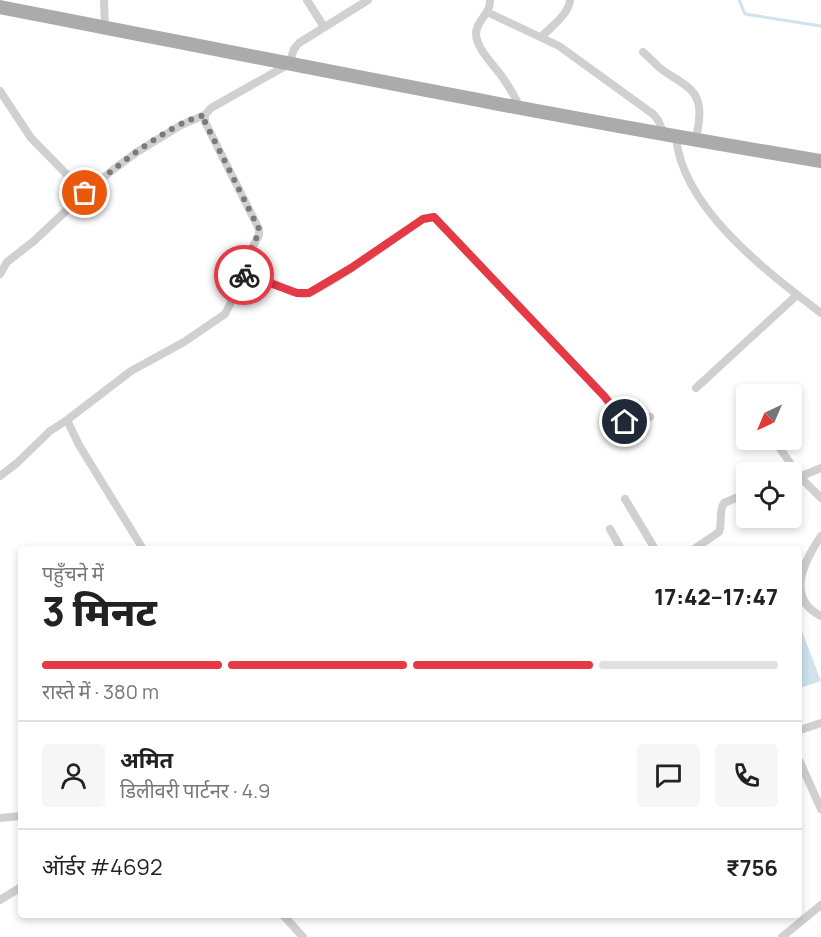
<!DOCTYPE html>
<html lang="hi">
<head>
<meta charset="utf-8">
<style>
  body { margin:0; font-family:Manrope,"Noto Sans Devanagari",sans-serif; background:#f6f6f6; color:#222; height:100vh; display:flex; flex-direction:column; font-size:22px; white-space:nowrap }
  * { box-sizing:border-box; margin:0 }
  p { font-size:20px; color:#767676 }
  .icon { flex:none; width:33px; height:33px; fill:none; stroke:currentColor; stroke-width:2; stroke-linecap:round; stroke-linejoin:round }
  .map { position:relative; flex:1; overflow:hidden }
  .details { position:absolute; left:18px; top:546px; width:784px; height:372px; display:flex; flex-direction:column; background:#fff; border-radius:6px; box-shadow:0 3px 9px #0003 }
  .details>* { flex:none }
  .needle { width:39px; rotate:224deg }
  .controls { position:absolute; left:736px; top:384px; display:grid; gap:12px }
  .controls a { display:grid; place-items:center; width:66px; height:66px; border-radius:6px; background:#fff; box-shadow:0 3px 9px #0003; font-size:30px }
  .pin { position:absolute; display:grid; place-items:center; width:51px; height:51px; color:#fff; margin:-26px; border:3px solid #fff; border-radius:50%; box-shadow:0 2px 6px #0007 }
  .courier { position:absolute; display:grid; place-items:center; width:60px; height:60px; margin:-30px; border:4px solid #e63946; border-radius:50%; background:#fff; color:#222; box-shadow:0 2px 8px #0007 }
  .headline em { font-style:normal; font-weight:800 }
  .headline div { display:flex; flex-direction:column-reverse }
  .headline { display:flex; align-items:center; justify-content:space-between; height:102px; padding:0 24px }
  h1 { font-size:39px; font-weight:800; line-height:45px }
  .bar { display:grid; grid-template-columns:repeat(4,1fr); gap:9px 6px; align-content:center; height:72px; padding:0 24px }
  .bar i { height:8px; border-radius:4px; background:#e0e0e0 }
  .bar .on { background:#e63946 }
  .bar p { grid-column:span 4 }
  .line { display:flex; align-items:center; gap:15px; padding:0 24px; border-top:2px solid #e0e0e0 }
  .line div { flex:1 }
  .round { display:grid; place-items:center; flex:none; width:63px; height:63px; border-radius:6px; background:#f6f6f6 }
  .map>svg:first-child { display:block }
</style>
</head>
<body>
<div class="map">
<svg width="821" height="937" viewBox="0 0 821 937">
  <rect width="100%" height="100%" fill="#fff"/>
  <polygon fill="#cfe2ee" points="801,629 821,681 800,688 800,630"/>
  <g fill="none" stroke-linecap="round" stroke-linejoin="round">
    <polyline stroke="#cfe2ee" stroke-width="3" points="739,0 745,14 821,26"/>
    <g stroke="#d0d0d0" stroke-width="8">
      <polyline points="104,0 105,27"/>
      <polyline points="307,0 324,27"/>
      <path d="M 490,0 C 491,14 476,20 476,34 C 477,50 494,65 503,78 C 509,87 515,96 519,106"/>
      <polyline points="487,12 559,46 653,114 658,120 664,134"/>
      <path d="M 541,37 C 551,27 569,14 570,0"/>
      <path d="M 643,52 C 649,57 654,63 660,68 C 674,80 697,86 699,107 C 701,118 697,130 696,140"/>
      <polyline points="0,91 31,138 85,193"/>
      <path d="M 676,137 C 682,208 767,272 821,313"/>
      <polyline points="0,274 7,262 34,241 85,193 114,169 137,152 181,125 205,115"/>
      <path d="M 242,281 C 270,273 286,295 305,294 C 322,292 403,232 423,219 L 434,217 L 604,396 C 621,417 622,430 650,417"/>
      <polyline points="696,388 797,295"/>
      <polyline points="67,420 79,445 143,549"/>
      <polyline points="774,440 800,477 821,498"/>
      <polyline points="0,476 17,463 50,431 67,420 131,371 184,342 225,314 242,281 245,261 259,235 259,229 205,122 205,115 211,108 289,64 294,49 299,43 368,0"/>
      <polyline points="792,480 821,468"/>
      <polyline points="625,499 655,549"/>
      <polyline points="610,529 621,549"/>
      <path d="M 821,536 C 804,561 785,598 821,616"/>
      <path d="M 694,549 L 719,532 C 723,522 718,512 724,503 L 738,497 L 747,496"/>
      <polyline points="800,730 821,723"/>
      <polyline points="800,762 821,809"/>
      <polyline points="0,818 21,816"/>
      <polyline points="0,900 21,887"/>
      <polyline points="283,915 303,937"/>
      <polyline points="782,937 821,905"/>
    </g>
    <path stroke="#ababab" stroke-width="14" d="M 0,7 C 273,60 546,116 821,161"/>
  </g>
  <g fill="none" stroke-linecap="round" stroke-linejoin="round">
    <path stroke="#7a7a7a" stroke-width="6" stroke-dasharray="0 10.8" d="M 85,193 C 113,169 169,123 205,115 L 205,122 L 259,229 L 258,235 L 245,261 L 244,275"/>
    <polyline stroke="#e63946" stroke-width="8" points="244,275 242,281 259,279 297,293 309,293 351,268 423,219 434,217 604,396 625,422"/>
  </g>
</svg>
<div class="controls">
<a><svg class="needle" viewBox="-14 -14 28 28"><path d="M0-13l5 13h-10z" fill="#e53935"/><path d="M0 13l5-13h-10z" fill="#767676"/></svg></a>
<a><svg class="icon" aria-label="locate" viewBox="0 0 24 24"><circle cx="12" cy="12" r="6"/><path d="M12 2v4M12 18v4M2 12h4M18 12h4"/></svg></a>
</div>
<div class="pin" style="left:85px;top:193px;background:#ea580c"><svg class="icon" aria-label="bag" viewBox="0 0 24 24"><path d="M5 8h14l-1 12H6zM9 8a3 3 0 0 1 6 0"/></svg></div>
<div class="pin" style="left:625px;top:422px;background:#1f2937"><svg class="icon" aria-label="home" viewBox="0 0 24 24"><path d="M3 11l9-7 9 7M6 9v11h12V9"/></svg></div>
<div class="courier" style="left:244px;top:275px"><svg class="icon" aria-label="bike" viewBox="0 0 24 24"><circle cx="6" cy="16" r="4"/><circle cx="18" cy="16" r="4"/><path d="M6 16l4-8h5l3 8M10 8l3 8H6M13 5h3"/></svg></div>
<section class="details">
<div class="headline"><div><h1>3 मिनट</h1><p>पहुँचने में</p></div><em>17:42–17:47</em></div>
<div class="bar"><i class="on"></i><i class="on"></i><i class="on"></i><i></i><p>रास्ते में · 380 m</p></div>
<div class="line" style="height:108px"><a class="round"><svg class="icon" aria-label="person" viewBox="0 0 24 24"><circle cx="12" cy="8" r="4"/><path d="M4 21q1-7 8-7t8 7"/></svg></a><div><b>अमित</b><p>डिलीवरी पार्टनर · 4.9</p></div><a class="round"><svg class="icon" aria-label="chat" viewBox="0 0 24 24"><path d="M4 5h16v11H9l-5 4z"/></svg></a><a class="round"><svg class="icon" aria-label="phone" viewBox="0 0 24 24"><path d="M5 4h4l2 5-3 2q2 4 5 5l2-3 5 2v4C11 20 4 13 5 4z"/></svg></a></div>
<div class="line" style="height:78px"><div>ऑर्डर #4692</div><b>₹756</b></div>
</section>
</div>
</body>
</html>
